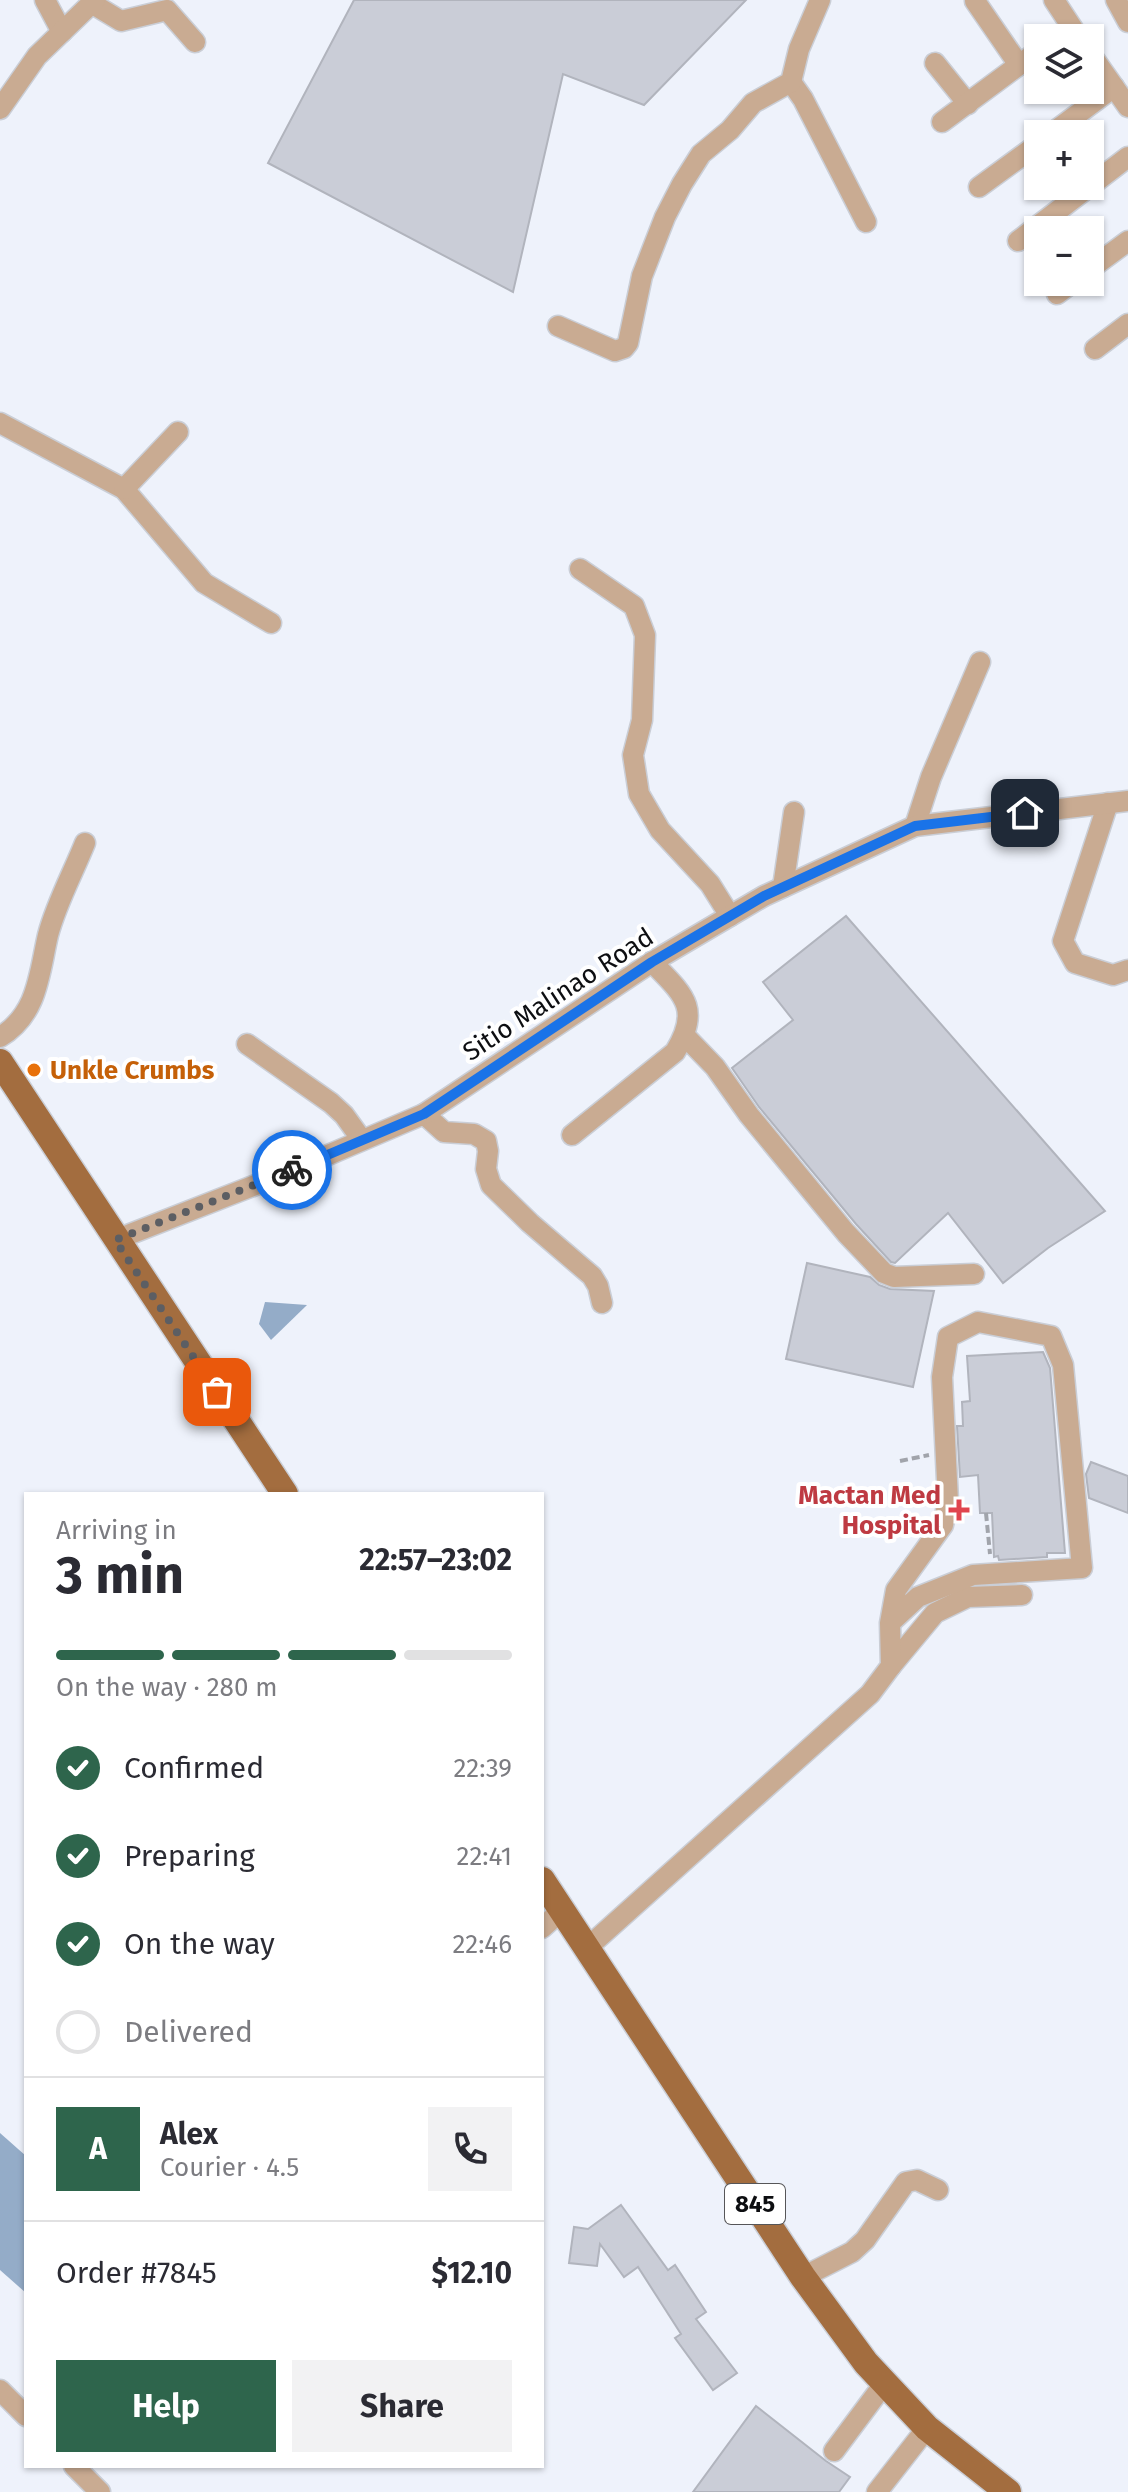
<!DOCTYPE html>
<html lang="en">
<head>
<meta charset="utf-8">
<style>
  body { margin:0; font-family:"Fira Sans",sans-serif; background:#f2f2f3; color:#2b2b33; height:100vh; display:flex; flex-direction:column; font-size:30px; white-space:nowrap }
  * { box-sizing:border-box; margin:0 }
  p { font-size:26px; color:#7c7c81 }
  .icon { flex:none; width:44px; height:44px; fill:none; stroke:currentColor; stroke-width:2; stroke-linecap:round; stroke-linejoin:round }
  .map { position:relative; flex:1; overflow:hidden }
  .sheet { position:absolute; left:24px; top:1492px; width:520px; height:976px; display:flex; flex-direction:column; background:#fff; border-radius:0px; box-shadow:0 2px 6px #0004 }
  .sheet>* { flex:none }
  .controls { position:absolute; left:1024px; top:24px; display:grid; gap:16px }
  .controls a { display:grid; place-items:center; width:80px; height:80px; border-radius:0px; background:#fff; box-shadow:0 2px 6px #0004; font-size:40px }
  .pin { position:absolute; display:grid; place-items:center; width:68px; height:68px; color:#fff; margin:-34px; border-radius:16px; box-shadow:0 4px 12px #0006 }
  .courier { position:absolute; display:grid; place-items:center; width:80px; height:80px; margin:-40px; border:6px solid #1a73e8; border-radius:50%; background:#fff; color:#222; box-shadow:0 2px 10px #0007 }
  .overview em { font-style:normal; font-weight:700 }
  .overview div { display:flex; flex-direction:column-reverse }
  .overview { display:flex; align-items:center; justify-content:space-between; height:136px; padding:0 32px }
  h1 { font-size:52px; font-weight:700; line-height:60px }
  .bar { display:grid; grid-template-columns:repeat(4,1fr); gap:12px 8px; align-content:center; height:96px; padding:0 32px }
  .bar i { height:10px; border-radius:6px; background:#e1e1e2 }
  .bar .active { background:#2e654c }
  .bar p { grid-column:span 4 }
  .line { display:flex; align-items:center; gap:20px; padding:0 32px; border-top:2px solid #e1e1e2 }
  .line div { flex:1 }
  .round { display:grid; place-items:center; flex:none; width:84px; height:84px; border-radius:0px; background:#f2f2f3 }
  ol { padding:0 32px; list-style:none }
  li { display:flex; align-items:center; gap:24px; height:88px }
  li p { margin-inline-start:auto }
  li .icon { padding:8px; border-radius:50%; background:#2e654c; color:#fff; stroke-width:4 }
  li:last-child { color:#7c7c81 }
  li i { width:44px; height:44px; border:4px solid #e1e1e2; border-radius:50% }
  .primary-button { display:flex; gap:16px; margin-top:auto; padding:16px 32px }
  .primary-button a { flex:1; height:92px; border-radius:0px; background:#2e654c; color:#fff; font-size:32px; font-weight:700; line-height:92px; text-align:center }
  .primary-button a+a { background:#f2f2f3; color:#2b2b33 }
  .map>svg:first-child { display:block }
</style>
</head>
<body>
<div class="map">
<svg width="1128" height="2492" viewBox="0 0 1128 2492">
  <rect width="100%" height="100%" fill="#eef2fb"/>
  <g fill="#94acc8">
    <polygon points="265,1302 307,1305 271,1340 259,1324"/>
    <polygon points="0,2133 26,2156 26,2293 0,2270"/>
  </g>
  <g fill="#cacdd7" stroke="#b1b4bd" stroke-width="2">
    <polygon points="354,0 746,0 644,105 563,74 513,292 268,163"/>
    <polygon points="846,916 1105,1211 1048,1248 1003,1283 948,1213 895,1263 891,1262 856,1224 759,1107 732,1068 793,1020 763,982"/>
    <polygon points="807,1263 870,1277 879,1285 890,1289 934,1291 913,1387 786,1359"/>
    <polygon points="1043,1352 1050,1368 1065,1553 1047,1553 1047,1557 999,1560 998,1556 994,1557 992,1513 980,1513 978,1475 960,1477 957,1426 963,1426 962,1402 970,1401 967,1356"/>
    <polygon points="1091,1462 1128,1476 1128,1513 1089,1498 1086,1474"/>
    <polygon points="621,2205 668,2270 675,2265 706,2312 696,2319 737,2373 713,2390 675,2338 681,2334 638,2267 624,2277 600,2244 597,2266 569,2263 574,2227 588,2229"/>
    <polygon points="756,2406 826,2461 850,2477 839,2492 693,2492"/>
  </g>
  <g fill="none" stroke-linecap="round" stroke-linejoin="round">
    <g stroke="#caced6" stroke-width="23">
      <g id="minor">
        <polyline points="45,0 62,32"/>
        <polyline points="1054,0 1079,38"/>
        <polyline points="1116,0 1128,22"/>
        <polyline points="975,1 1019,65"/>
        <polyline points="91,3 121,21 167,10 195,42"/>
        <polyline points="1090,53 1128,107"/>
        <polyline points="935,63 968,104"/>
        <polyline points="791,82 803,99 866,222"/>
        <polyline points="0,109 37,56 95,0"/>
        <polyline points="942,122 1038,51"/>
        <polyline points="1051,134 1114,87"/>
        <polyline points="1090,186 1128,157"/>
        <polyline points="979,187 1038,144"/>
        <polyline points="1018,241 1090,186"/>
        <polyline points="1090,269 1128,241"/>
        <polyline points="1057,294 1073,282"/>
        <polyline points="558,326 615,351 624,348 628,343 642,276 665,217 682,184 701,154 730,130 753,103 791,82 799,49 820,0"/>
        <polyline points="1095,349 1128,324"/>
        <polyline points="0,423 124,489 204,583 271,623"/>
        <polyline points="124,489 178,432"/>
        <polyline points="580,569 634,606 645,635 642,720 633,755 639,794 660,830 710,884 730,916"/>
        <polyline points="1108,803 1063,941 1075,963 1113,975 1128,970"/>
        <polyline points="915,826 931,777 980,662"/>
        <polyline points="783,887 794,812"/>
        <polyline points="685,1036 715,1067 749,1115 846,1233 884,1273 894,1277 974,1274"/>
        <path d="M 0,1037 C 38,1014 39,974 48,935 C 56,904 73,873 85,843"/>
        <polyline points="247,1044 331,1103 344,1115 362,1140"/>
        <polyline points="424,1114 444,1132 474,1134 486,1141 488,1151 486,1169 491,1185 530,1223 592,1276 598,1286 602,1303"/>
        <path d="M 572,1135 L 675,1052 C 702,1008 683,994 652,962"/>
        <polyline points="115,1240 286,1173 424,1114 652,962 730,916 764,896 915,826 1128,801"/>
        <polyline points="891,1666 935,1613 968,1597 1022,1595"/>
        <polyline points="542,1928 562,1910"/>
        <polyline points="587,1948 870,1694 891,1666 890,1623 896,1590 943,1525 948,1501 942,1377 948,1337 978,1322 1051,1336 1063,1365 1082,1568 973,1575 918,1597 890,1623"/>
        <polyline points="803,2277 852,2252 865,2240 906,2182 917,2180 938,2190"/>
        <polyline points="0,2390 26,2416"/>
        <polyline points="834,2451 884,2384"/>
        <polyline points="74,2466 100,2492"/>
        <polyline points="877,2492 927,2428"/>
      </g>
    </g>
    <g stroke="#caced6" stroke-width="29">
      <g id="major">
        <polyline points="0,1062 285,1494"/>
        <polyline points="542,1880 803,2277 866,2363 927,2428 1008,2492"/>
      </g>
    </g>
    <g stroke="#a1a4ab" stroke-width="4" stroke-dasharray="8 4" stroke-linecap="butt">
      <polyline points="900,1461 929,1455"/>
      <polyline points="986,1513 990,1554"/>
    </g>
    <use href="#minor" stroke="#c9ab92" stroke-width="20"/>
    <use href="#major" stroke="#a36d3f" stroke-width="26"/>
  </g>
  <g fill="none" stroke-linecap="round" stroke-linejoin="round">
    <polyline stroke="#5c5e63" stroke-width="8" stroke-dasharray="0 14.4" points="217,1392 115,1240 292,1170"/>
    <polyline stroke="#1a73e8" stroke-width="10" points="292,1170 424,1114 652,962 764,896 915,826 1025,813"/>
  </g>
  <circle fill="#e8710a" stroke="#fff" stroke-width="3" cx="34" cy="1070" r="8"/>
  <path fill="#e0444e" stroke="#fff" stroke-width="3" d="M955 1498h8v8h8v8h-8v8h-8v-8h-8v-8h8z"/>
  <g text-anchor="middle" stroke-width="8" stroke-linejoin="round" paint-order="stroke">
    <rect fill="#fff" stroke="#565658" stroke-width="2" x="725" y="2184" width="60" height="40" rx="6"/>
    <g font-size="24" font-weight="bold" fill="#0d0e11">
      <text x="755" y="2212">845</text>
    </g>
    <g font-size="26" fill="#0d0e11" stroke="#fff">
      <text transform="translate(558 994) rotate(-33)" y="9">Sitio Malinao Road</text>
    </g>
    <g font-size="26" font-weight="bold" fill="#c56008" stroke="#fff" text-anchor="start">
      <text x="50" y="1079">Unkle Crumbs</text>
    </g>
    <g font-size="26" font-weight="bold" fill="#be3a42" stroke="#fff" text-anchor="end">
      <text x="941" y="1504">Mactan Med<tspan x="941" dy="30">Hospital</tspan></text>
    </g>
  </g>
</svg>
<div class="controls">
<a><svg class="icon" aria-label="layers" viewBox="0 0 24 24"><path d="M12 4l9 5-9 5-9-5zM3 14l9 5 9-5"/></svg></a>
<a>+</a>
<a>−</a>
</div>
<div class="pin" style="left:217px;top:1392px;background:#ea580c"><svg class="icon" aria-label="bag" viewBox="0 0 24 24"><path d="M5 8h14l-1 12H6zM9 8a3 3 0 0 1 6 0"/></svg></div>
<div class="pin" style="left:1025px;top:813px;background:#1f2937"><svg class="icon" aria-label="home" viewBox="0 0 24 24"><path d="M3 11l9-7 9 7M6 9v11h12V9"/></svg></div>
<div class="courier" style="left:292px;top:1170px"><svg class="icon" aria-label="bike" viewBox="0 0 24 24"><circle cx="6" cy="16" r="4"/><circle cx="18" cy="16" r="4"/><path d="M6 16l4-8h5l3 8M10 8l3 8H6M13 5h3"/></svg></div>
<section class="sheet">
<div class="overview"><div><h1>3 min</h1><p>Arriving in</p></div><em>22:57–23:02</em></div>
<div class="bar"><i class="active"></i><i class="active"></i><i class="active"></i><i></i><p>On the way · 280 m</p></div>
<ol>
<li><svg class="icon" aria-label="check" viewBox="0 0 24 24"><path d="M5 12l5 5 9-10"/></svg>Confirmed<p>22:39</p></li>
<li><svg class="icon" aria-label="check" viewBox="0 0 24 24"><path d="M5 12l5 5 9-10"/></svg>Preparing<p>22:41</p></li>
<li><svg class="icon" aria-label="check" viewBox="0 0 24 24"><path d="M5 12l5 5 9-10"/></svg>On the way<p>22:46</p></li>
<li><i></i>Delivered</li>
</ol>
<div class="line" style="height:144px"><b class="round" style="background:#2e654c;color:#fff">A</b><div><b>Alex</b><p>Courier · 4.5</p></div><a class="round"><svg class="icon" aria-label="phone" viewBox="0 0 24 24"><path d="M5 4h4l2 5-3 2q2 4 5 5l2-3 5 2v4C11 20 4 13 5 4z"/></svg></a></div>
<div class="line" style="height:104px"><div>Order #7845</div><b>$12.10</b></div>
<div class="primary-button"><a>Help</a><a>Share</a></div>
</section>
</div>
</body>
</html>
